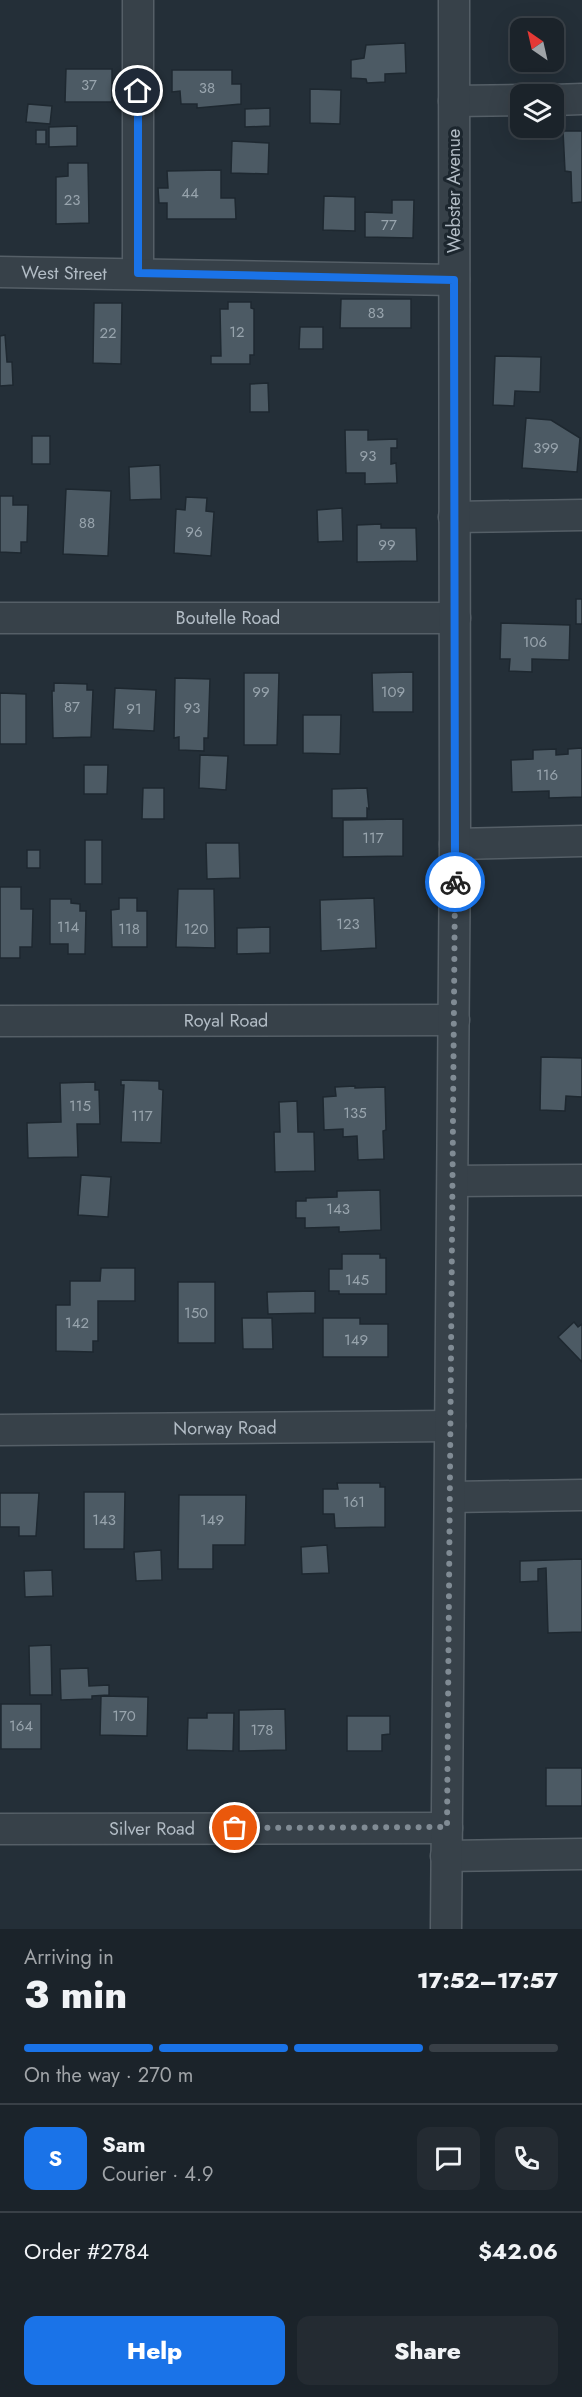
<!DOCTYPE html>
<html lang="en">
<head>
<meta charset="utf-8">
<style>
  body { margin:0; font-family:Jost,sans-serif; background:#242b32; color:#f1f3f6; height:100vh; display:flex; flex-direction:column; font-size:22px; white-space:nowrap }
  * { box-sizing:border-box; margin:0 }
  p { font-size:20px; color:#a0a4a8 }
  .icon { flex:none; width:33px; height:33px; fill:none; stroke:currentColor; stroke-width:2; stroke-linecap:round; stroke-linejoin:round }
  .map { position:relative; height:1929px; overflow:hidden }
  .details { display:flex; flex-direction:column; background:#1b232a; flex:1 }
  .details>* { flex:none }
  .needle { width:39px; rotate:326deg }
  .fabs { position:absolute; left:510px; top:18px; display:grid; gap:12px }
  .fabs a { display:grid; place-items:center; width:54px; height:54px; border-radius:12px; background:#1b232a; box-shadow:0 6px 24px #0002,0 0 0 2px #394047; font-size:30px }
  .pin { position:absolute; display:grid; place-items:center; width:51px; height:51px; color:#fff; margin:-26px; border:3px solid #fff; border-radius:50%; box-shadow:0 2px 6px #0007 }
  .courier { position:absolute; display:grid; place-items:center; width:60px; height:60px; margin:-30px; border:4px solid #1a73e8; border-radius:50%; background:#fff; color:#222; box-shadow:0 2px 8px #0007 }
  .head em { font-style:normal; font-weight:800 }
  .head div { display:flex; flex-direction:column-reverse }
  .head { display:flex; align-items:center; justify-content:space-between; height:102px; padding:0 24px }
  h1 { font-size:39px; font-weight:800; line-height:45px }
  .bar { display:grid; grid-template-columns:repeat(4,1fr); gap:9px 6px; align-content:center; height:72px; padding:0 24px }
  .bar i { height:8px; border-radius:4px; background:#394047 }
  .bar .active { background:#1a73e8 }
  .bar p { grid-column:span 4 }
  .line { display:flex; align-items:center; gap:15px; padding:0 24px; border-top:2px solid #394047 }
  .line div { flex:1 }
  .round { display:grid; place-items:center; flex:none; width:63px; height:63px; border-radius:12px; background:#242b32 }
  .cta { display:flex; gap:12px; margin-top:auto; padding:12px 24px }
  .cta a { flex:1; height:69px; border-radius:12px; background:#1a73e8; color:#fff; font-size:24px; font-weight:800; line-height:69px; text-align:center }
  .cta a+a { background:#242b32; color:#f1f3f6 }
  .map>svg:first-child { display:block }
</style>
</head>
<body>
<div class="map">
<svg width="582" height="1929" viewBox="0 0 582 1929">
  <rect width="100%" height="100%" fill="#242f38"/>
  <g fill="#4c5a64" stroke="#1e2830" stroke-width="1.5">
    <polygon points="405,43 406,73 385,74 385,82 367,83 366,79 351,78 351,60 364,58 366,45"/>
    <polygon points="66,69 112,69 112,102 65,102"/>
    <polygon points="172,70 232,70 232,84 241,84 241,104 197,108 197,104 181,104 180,91 172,92"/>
    <polygon points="310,89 341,90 340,124 310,123"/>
    <polygon points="28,104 52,106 50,124 26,122"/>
    <polygon points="270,108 270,126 245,127 245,109"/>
    <polygon points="77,126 77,146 49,147 49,127"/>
    <rect x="36" y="130" width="10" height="14"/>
    <polygon points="563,131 582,131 582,202 572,203 571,172 565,171"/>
    <polygon points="232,141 269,143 268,174 231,173"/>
    <polygon points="68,163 88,163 89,223 56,224 56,177 68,176"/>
    <polygon points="221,170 221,198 235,198 236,219 167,219 167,203 159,203 158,188 168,188 167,171"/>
    <polygon points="324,196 355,197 355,231 323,230"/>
    <polygon points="392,200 414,200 413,238 365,237 365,212 392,213"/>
    <polygon points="341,299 411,299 411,328 340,328"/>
    <polygon points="228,302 251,302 251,308 254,309 254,355 250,355 250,364 211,364 211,356 221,356 220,309 228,309"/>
    <polygon points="94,303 122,303 121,364 93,363"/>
    <polygon points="300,327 323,327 323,349 299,349"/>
    <polygon points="5,335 7,362 12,362 13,385 0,386 0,336"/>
    <polygon points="495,356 541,357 540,392 515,391 514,406 493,405"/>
    <polygon points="268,383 269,412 250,412 250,384"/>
    <polygon points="526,418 551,420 580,438 577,472 522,468"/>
    <polygon points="345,430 368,430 368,440 397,439 397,448 391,448 391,464 396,463 397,483 365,484 365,473 346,473"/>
    <rect x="32" y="436" width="18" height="28"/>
    <polygon points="160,465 161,499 130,500 129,467"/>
    <polygon points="66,489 111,491 108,556 63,554"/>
    <polygon points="0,496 13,496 13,505 28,505 27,542 21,542 21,553 0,552"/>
    <polygon points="186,497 207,498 206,511 214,512 211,556 174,553 176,509 185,510"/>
    <polygon points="342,508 343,541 318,542 317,510"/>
    <polygon points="381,524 381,528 416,528 417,561 357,562 357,525"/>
    <rect x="576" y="599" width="6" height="25"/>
    <polygon points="501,623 570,625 569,660 532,659 532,672 509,671 510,659 500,659"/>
    <polygon points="413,672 413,712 373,712 372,673"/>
    <polygon points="244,673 279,673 277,745 244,745"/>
    <polygon points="175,678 210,679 208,738 204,738 204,751 179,750 179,737 174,738"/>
    <polygon points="54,683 87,684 87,690 93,690 91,737 53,738 52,691 54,691"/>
    <polygon points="115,688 156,690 154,731 113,729"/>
    <polygon points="0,693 26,694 26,744 0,744"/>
    <polygon points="303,715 341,715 340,754 303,753"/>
    <polygon points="582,748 582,797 549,798 549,791 512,792 511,760 533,759 533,750 556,749 556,755 568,754 568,749"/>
    <polygon points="200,755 228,756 226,790 199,788"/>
    <polygon points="84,765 108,765 107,794 84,794"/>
    <polygon points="143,788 164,788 164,819 142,819"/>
    <polygon points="367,788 369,809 367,808 367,818 332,818 332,789"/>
    <polygon points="403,819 403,856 343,857 343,820"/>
    <rect x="85" y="840" width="17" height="44"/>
    <polygon points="206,843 239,843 240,878 207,879"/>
    <rect x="27" y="850" width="13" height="18"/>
    <polygon points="0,887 21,887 21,909 33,909 32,947 20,947 20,958 0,958"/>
    <polygon points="178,889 214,889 215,948 176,947"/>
    <polygon points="119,898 137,898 137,911 147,911 147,947 112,947 111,910 119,909"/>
    <polygon points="374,898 376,948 321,951 320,900"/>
    <polygon points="50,899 71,899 71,903 80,904 80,911 86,911 85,954 68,954 68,944 50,944"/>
    <polygon points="270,927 270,953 237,954 237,928"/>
    <polygon points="541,1057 582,1058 582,1097 566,1096 565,1111 540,1110"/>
    <polygon points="121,1080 159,1081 159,1089 163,1090 161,1143 121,1142 124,1085 121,1085"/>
    <polygon points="95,1082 95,1090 99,1090 100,1124 77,1124 78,1157 28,1158 27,1123 61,1122 60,1083"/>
    <polygon points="355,1086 355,1088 385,1087 386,1130 383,1131 384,1159 358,1160 357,1136 343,1137 343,1129 324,1130 323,1097 336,1096 335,1087"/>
    <polygon points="297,1101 298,1132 314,1132 315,1171 275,1172 274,1132 280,1132 279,1102"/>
    <polygon points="81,1175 111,1177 108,1217 78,1215"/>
    <polygon points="380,1190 381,1230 339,1232 339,1227 305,1228 305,1218 296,1218 296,1201 306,1201 306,1198 337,1197 337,1191"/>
    <polygon points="342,1254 380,1254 380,1258 386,1258 386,1294 339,1294 339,1291 329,1291 329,1269 342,1269"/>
    <polygon points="101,1268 135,1268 135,1301 98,1301 98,1341 93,1341 93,1352 56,1351 56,1305 70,1305 70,1281 100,1281"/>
    <rect x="178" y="1282" width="37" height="61"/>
    <polygon points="315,1291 315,1313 268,1314 267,1292"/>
    <polygon points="242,1318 272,1318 273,1349 243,1349"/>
    <polygon points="323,1318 360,1318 360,1324 388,1324 388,1357 323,1357"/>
    <polygon points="574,1322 578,1327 582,1324 582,1362 558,1337"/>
    <polygon points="337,1483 380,1483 380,1487 385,1487 385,1527 335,1528 334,1514 323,1514 323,1489 338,1489"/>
    <polygon points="84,1492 125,1492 124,1549 84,1549"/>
    <polygon points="0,1493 39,1493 36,1536 19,1536 19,1527 0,1527"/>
    <polygon points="179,1495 246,1495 245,1545 213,1545 213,1569 178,1569"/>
    <polygon points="327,1545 329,1573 302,1574 301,1547"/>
    <polygon points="161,1550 162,1580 136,1581 134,1552"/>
    <polygon points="582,1559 582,1632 548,1633 546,1568 538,1569 538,1581 520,1582 520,1561"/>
    <polygon points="52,1570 53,1596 25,1597 24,1571"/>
    <polygon points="51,1645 52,1695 30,1695 29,1646"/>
    <polygon points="88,1668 89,1686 109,1685 109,1695 92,1696 92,1699 61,1700 60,1669"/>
    <polygon points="101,1696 148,1697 147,1736 100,1735"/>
    <rect x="1" y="1704" width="40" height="45"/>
    <polygon points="285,1709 286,1750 239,1751 239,1710"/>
    <polygon points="207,1713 234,1713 233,1751 187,1750 188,1718 207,1718"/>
    <polygon points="347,1716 390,1716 390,1734 382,1735 382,1751 347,1751"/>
    <rect x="546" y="1768" width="36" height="38"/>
  </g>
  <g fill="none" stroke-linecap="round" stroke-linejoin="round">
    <g stroke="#555f67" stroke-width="33">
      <g id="street">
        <polyline points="138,0 138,273"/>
        <polyline points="554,100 582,99"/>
        <polyline points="454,101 520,100"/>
        <path id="s1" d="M 0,272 L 454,280"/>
        <polyline points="454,517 582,515"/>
        <path id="s2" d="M 0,618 L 455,618"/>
        <polyline points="455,844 582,841"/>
        <path id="s3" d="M 0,1021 L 454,1020"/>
        <polyline points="453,1181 582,1180"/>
        <path id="s4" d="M 0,1430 L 450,1426"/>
        <polyline points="451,1497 582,1495"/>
        <path id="s5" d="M 0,1829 L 447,1828"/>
        <polyline points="446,1856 582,1854"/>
        <polyline points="446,1929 455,844 454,0"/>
      </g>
    </g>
    <use href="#street" stroke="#374149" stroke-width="30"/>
  </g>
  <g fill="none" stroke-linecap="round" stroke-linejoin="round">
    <polyline stroke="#808b94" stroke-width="6" stroke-dasharray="0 10.8" points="235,1828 447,1827 455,882"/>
    <polyline stroke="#1a73e8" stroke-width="8" points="138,91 138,273 454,280 455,882"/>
  </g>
  <g text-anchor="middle" stroke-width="6" stroke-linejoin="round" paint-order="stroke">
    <g font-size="15" fill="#98a4ad">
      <text x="89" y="90">37</text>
      <text x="207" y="93">38</text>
      <text x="190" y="198">44</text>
      <text x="72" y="205">23</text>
      <text x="389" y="230">77</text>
      <text x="376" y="318">83</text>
      <text x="237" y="337">12</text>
      <text x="108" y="338">22</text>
      <text x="546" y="453">399</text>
      <text x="368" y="461">93</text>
      <text x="87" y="528">88</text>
      <text x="194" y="537">96</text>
      <text x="387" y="550">99</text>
      <text x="535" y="647">106</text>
      <text x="261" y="697">99</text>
      <text x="393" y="697">109</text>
      <text x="72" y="712">87</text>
      <text x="192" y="713">93</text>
      <text x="134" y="714">91</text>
      <text x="547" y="780">116</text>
      <text x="373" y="843">117</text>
      <text x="348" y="929">123</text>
      <text x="68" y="932">114</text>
      <text x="129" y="934">118</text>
      <text x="196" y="934">120</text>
      <text x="80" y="1111">115</text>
      <text x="355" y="1118">135</text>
      <text x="142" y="1121">117</text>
      <text x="338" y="1214">143</text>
      <text x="357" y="1285">145</text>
      <text x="196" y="1318">150</text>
      <text x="77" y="1328">142</text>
      <text x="356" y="1345">149</text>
      <text x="354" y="1507">161</text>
      <text x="104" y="1525">143</text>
      <text x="212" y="1525">149</text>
      <text x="124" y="1721">170</text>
      <text x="21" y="1731">164</text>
      <text x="262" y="1735">178</text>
    </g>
    <g font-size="18" fill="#b2bcc5" stroke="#1c262e">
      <text transform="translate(454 191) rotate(-90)" y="6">Webster Avenue</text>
      <text dy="6" stroke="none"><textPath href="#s1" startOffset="64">West Street</textPath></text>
      <text dy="6" stroke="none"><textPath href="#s2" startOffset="228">Boutelle Road</textPath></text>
      <text dy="6" stroke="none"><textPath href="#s3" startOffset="226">Royal Road</textPath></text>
      <text dy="6" stroke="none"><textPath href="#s4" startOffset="225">Norway Road</textPath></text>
      <text dy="6" stroke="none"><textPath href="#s5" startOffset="152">Silver Road</textPath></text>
    </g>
  </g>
</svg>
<div class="fabs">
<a><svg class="needle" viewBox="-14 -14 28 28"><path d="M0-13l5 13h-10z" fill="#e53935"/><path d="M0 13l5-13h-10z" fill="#a0a4a8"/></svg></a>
<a><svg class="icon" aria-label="layers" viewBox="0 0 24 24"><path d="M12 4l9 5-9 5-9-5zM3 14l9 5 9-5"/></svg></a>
</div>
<div class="pin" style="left:235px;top:1828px;background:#ea580c"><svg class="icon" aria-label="bag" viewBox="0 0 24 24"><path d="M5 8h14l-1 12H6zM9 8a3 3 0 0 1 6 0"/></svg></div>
<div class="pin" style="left:138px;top:91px;background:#1f2937"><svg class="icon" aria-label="home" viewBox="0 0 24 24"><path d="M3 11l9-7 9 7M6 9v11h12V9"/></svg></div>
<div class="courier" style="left:455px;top:882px"><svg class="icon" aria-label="bike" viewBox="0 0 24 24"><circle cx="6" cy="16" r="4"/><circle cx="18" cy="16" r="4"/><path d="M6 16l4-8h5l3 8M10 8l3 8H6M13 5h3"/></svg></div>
</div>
<section class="details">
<div class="head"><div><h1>3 min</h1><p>Arriving in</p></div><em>17:52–17:57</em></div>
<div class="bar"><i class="active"></i><i class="active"></i><i class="active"></i><i></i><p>On the way · 270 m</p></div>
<div class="line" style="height:108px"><b class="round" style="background:#1a73e8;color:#fff">S</b><div><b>Sam</b><p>Courier · 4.9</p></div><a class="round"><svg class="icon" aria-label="chat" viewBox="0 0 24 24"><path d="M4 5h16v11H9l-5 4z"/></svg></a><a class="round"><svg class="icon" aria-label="phone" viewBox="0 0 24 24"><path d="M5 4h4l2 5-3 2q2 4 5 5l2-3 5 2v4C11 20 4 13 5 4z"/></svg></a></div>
<div class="line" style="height:78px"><div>Order #2784</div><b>$42.06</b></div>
<div class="cta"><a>Help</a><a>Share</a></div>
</section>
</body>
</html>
